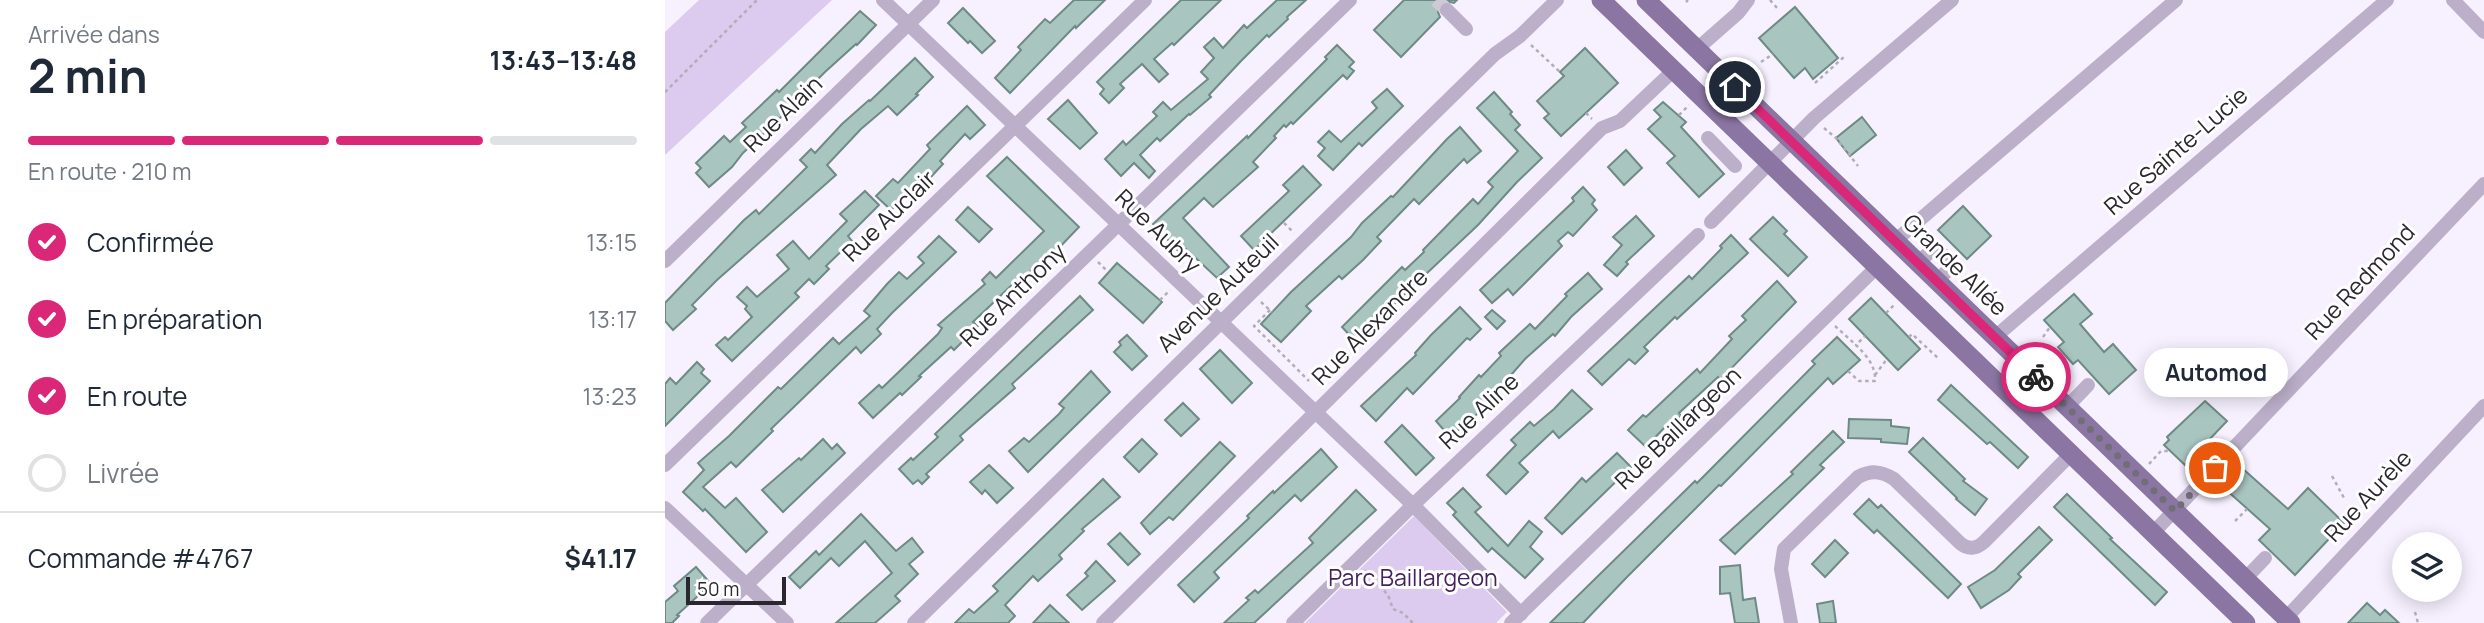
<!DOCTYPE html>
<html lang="fr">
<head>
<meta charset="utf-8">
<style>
  body { margin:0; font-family:Manrope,sans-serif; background:#f2f2f3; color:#1f2937; height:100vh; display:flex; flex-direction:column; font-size:26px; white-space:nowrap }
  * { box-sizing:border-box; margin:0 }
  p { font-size:23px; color:#747a83 }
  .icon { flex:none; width:38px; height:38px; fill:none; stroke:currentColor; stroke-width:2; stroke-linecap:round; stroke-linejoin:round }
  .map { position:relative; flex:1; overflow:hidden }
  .panel { display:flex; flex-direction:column; background:#fff; width:665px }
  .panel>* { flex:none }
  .buttons { position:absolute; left:1727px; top:532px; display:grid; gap:14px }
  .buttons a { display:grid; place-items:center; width:70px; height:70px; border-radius:50%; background:#fff; box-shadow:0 4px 18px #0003; font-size:35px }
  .scale { position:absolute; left:21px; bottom:18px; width:100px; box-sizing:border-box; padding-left:7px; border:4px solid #2b272f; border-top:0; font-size:19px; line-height:24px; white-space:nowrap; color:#2b272f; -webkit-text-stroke:5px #fff; paint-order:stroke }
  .pin { position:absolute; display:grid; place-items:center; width:60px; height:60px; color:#fff; margin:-30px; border:4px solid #fff; border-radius:50%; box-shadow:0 2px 7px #0007 }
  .courier { position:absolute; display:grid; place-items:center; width:70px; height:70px; margin:-35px; border:5px solid #db2777; border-radius:50%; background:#fff; color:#222; box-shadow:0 2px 9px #0007 }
  .bubble { position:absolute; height:49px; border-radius:24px; background:#fff; box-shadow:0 4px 18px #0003; font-size:23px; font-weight:700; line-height:49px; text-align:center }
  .overview em { font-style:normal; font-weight:700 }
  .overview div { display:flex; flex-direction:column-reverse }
  .overview { display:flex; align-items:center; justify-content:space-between; height:119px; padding:0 28px }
  h1 { font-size:46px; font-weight:700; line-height:52px }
  .bar { display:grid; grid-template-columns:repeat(4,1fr); gap:10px 7px; align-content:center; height:84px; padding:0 28px }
  .bar i { height:9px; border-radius:5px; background:#e0e1e3 }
  .bar .current { background:#db2777 }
  .bar p { grid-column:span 4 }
  .line { display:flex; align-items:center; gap:18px; padding:0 28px; border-top:2px solid #e0e1e3 }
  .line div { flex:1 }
  ol { padding:0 28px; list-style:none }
  li { display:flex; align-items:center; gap:21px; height:77px }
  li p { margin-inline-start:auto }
  li .icon { padding:7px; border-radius:50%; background:#db2777; color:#fff; stroke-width:4 }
  li:last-child { color:#747a83 }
  li i { width:38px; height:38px; border:4px solid #e0e1e3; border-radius:50% }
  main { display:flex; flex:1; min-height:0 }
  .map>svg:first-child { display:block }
</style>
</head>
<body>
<main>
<section class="panel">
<div class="overview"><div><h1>2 min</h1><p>Arrivée dans</p></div><em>13:43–13:48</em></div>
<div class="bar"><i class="current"></i><i class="current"></i><i class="current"></i><i></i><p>En route · 210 m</p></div>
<ol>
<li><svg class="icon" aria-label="check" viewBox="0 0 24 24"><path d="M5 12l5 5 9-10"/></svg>Confirmée<p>13:15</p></li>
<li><svg class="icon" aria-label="check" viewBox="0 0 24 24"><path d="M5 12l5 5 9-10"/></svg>En préparation<p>13:17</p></li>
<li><svg class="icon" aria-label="check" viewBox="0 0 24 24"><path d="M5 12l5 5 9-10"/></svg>En route<p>13:23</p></li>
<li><i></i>Livrée</li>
</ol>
<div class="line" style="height:91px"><div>Commande #4767</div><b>$41.17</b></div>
</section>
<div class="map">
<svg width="1819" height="623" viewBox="0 0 1819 623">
  <rect width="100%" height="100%" fill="#f7f1ff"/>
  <g fill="#dccaef">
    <polygon points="34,0 167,0 0,155 0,32"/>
    <polygon points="749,516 842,612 831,623 640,623"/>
  </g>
  <g fill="#a8c5c0" stroke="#6e8a85" stroke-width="2">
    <polygon points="409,0 440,0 411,28 410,26 345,93 330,78 356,50 353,47 380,19 385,23"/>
    <polygon points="516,0 556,0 509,45 507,43 489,59 503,74 494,82 477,64 455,84 459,88 444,103 435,94 439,89 432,82"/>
    <polygon points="612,0 641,0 622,17 623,19 604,37 602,35 576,61 544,95 546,97 525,115 524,114 495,141 492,138 475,155 490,171 484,178 469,163 456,176 440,159 458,141 461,145 492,116 488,112 498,102 506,110 543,79 536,72 549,58 539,47 549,38 558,48 579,25 582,28"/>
    <polygon points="739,0 792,0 789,3 780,1 775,4 773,12 775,17 736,57 709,30"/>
    <polygon points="1130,7 1173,58 1148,79 1140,68 1129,78 1094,38"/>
    <polygon points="298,8 330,41 317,53 305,41 303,43 283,23"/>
    <polygon points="195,11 211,25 192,45 191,44 160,72 133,99 134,100 78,153 67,167 44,187 31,173 36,168 31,163 59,136 65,142 81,127 77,123 112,90 114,92"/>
    <polygon points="672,45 689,62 684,67 689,71 682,79 678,75 628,124 626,122 621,127 619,125 609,136 611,138 588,162 593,167 548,207 539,198 518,218 564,267 552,278 521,249 516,254 488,224 582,136 583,138 662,59 660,57"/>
    <polygon points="920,48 953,83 896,136 879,118 884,114 872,101 899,76 895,72"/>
    <polygon points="250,58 268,77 251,94 253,95 232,115 223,106 196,129 162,165 171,175 52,280 27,305 31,309 8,330 0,321 0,303 79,220 91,210 94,214 142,167 135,160 146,149 150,153 177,124 204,100 205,101"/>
    <polygon points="722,89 738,106 697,146 694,143 668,170 653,156 660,148 653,142 664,131 676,142 712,108 707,102"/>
    <polygon points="829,92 847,112 845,114 855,125 850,130 877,158 852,182 813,225 690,341 677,327 737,267 740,270 759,252 758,250 808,199 813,204 828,187 823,182 853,151 812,108"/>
    <polygon points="403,100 432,133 415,149 383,119"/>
    <polygon points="998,102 1021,122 1016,127 1059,174 1034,197 1002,163 1010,156 983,129 996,117 989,110"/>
    <polygon points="302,106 320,125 305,139 300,134 275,161 278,164 265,178 262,175 226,210 211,196 228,179 233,183 265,149 262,145"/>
    <polygon points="1197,117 1211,135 1185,156 1171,138"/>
    <polygon points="795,127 816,151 802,163 799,159 754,204 749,199 712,237 716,241 698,260 677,279 674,276 641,306 646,311 616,342 596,324 626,292 686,237 697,223 726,196 728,197 782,139"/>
    <polygon points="961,150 977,168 959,185 943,167"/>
    <polygon points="342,157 414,227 389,253 387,251 351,285 349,283 308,322 313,326 289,350 286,347 254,376 256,377 237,395 235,393 208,418 194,403 214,385 217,388 273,334 277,328 273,325 320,284 317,280 325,272 331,278 379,231 322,176"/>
    <polygon points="638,166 656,185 589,250 576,236 624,191 618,185"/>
    <polygon points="918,187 930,200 927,204 932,210 908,236 903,232 893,241 897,246 848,295 843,289 827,303 815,290 909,201 907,198"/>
    <polygon points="200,191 214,205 183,236 187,241 161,266 164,269 149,284 144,279 130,293 134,297 67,361 51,345 60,337 63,340 87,317 80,309 82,306 72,297 82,287 92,297 124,269 112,255 128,241 144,259 182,221 175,214"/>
    <polygon points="1298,206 1326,236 1302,259 1273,230"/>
    <polygon points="303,207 327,229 314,242 291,220"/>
    <polygon points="971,216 989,236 961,262 963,264 952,276 939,265 957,245 948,237"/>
    <polygon points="1108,217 1122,231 1119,234 1142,257 1123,276 1085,239"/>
    <polygon points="1066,235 1083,253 1012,319 1010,317 979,347 983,351 970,364 964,359 937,385 923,371 1024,276 1027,279 1057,248 1055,246"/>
    <polygon points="274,236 291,252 227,313 212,329 216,334 196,353 191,347 106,429 108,431 71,467 66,462 38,487 60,508 71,498 102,532 81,552 40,509 38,511 18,492 39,470 33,463 64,436 113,387 116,389 168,338 174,344 205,316 199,311 222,284 234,272 242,279 259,263 253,257"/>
    <polygon points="452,263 497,302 478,323 434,283"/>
    <polygon points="923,273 937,289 906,317 890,336 888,334 860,359 812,414 785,437 771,421 795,398 794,397 814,375 816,377 836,356 834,353 865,324 870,329 902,296 900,294"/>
    <polygon points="1112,281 1131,302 1055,380 1053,377 1014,413 1016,416 1002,429 1000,427 981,447 963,430 978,415 981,417 1032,369 1035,373 1067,339 1064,336 1081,320 1077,316"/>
    <polygon points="1409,294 1427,314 1415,324 1439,352 1448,344 1471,370 1444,394 1413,360 1408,364 1393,347 1399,342 1379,320"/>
    <polygon points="415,296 428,310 347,384 350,388 295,436 298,440 261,474 264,477 257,484 253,480 248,484 234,469 246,458 248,460 273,437 270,434"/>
    <polygon points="1206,298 1255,349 1233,370 1184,319"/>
    <polygon points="795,307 816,329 805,340 802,338 748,394 742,388 711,421 696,406 751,355 750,353 766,335"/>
    <polygon points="827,310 840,321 832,329 820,317"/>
    <polygon points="462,335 482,356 467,370 449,352 456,345 454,342"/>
    <polygon points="1172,337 1195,360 1168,384 1163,378 1056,486 1054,485 962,577 918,623 885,623 1030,481 1032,483 1150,364 1147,361"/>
    <polygon points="555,350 587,383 567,403 535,369"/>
    <polygon points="32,362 39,369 36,373 45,381 0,426 0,384 5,378 11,384"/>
    <polygon points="426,371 445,392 363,472 344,451 359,438 364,442 394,414 399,408 394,404"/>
    <polygon points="1286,385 1363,457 1353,468 1325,442 1322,444 1273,400"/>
    <polygon points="907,390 927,409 894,438 888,431 854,463 863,472 841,494 822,475 851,445 846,440 865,422 869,426 889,409"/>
    <polygon points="1540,401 1562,421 1520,465 1499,445 1504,440 1502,437"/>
    <polygon points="518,403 534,419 516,436 500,420"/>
    <polygon points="1184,419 1226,420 1226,426 1244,428 1242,444 1216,442 1216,439 1183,438"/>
    <polygon points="737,425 769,458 751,475 720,442"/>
    <polygon points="1168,431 1179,442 1155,465 1159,468 1070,554 1055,540 1128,474 1126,472"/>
    <polygon points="1258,438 1300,479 1298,481 1322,499 1310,515 1291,499 1292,498 1244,452"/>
    <polygon points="158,439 167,449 172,444 180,453 118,512 97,490 134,458 136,460"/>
    <polygon points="477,439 492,454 474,472 459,457"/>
    <polygon points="555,442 570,456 508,520 504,517 485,534 476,523"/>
    <polygon points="656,449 672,467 636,501 630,495 549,572 554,578 529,602 513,585 584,518 582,516 608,491 609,493"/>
    <polygon points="952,453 966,467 897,534 880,518 917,478 921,482"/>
    <polygon points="324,465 348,488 332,503 320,490 317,494 305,482"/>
    <polygon points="1577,468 1623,509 1643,488 1679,523 1630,575 1594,540 1605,529 1559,488"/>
    <polygon points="438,479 455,497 417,529 419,531 394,555 397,559 373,581 368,576 340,605 350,616 343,623 290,623 304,609 309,613 333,591 328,586"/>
    <polygon points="798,488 816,507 810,512 843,546 864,521 877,532 865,547 878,559 860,578 827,548 823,552 788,515 791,512 782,503"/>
    <polygon points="691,490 711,510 589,623 559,623 584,600 581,598 590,590 593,593 648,543 644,538"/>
    <polygon points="1402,494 1447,538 1445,539 1502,592 1490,605 1389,507"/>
    <polygon points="1204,499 1213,508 1216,505 1296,584 1283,598 1212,530 1209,533 1189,514"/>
    <polygon points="196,514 231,551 247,538 258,552 244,564 253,574 230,596 235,601 210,623 171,623 227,573 200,541 174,566 166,558 135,588 124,577 151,551 154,555"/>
    <polygon points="1374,527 1387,540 1353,574 1356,577 1344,590 1316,608 1303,587 1330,570"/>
    <polygon points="455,533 475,554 463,565 443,544"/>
    <polygon points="1170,540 1183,553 1160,577 1147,564"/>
    <polygon points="431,561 450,581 417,610 402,595 423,576 420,573"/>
    <polygon points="1075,565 1078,600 1090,598 1094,623 1070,623 1065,593 1055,594 1055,567"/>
    <polygon points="31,567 46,584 12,615 14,616 7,623 0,623 0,602 13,591 9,586"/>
    <polygon points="1168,601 1171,623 1155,623 1152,604"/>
    <polygon points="1702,603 1715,615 1720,610 1734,623 1683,623"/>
    <polygon points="385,605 404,623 368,623"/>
  </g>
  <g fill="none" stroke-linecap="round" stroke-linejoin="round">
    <polyline stroke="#cec9d5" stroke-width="14" stroke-dasharray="14 7" stroke-linecap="butt" points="771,0 782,10"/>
    <g stroke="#b2adb9" stroke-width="2.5" stroke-dasharray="3.5 3.5" stroke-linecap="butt">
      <polyline points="1105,0 1113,9"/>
      <polyline points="1021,2 1023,0"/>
      <polyline points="866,45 895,72"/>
      <polyline points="1096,62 1108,54"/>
      <polyline points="1150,83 1180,56"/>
      <polyline points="0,92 92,0"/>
      <polyline points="921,113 927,119"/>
      <polyline points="1014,115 1024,105"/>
      <polyline points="1159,128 1171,138 1193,166"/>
      <polyline points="619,223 629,233"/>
      <polyline points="433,262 443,272"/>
      <polyline points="495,300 505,290"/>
      <polyline points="596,302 607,312"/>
      <polyline points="605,310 589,326 644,381"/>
      <polyline points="1221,313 1229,305"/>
      <polyline points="1170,326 1191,345"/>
      <polyline points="1244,337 1247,334 1273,358"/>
      <polyline points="1378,337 1385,327"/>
      <path d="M 1183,371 L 1194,381 L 1210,381 C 1211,366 1201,355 1191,345 L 1200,336"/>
      <polyline points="1210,375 1222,359"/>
      <polyline points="1484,464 1496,451 1505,451"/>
      <polyline points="1667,476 1679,498"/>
      <polyline points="1570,521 1582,509"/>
      <polyline points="700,570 723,595 728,609 738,613 748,623"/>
      <polyline points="1750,612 1753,623"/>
    </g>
    <g stroke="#bbafc9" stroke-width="14">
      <polyline points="218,0 748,505 856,614"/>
      <polyline points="1788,0 1819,32"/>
      <polyline points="782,10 801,29"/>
      <polyline points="1032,49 1073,13 1083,0"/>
      <polyline points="1043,138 1070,166"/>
      <polyline points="1046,222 1149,118 1287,0"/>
      <polyline points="1230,241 1511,0"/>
      <polyline points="0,261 268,0"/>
      <polyline points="1253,263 1270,247 1288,265 1272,281"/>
      <polyline points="1330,337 1722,0"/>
      <polyline points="1402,407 1423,385"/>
      <polyline points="0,465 480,0"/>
      <polyline points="0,508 122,623"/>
      <polyline points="1488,533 1819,184"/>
      <polyline points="1580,579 1600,558"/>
      <polyline points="1621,618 1819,406"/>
      <polyline points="42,623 685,0"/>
      <polyline points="249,623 830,54 855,36 892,0"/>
      <polyline points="438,623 937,128 955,121 1009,70"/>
      <polyline points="628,623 748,505 1033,235"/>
      <polyline points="846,623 1212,267"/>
      <path d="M 1126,623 L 1116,569 L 1119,549 L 1193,477 C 1206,470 1216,471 1229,479 L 1295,543 C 1303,550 1311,549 1319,542 L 1406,454"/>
    </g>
    <g stroke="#8b75a2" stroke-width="19">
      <polyline points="936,0 1581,623"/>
      <polyline points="981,0 1626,623"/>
    </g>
  </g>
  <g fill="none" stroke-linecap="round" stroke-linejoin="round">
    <polyline stroke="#726e78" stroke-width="7" stroke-dasharray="0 12.6" points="1371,377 1510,511 1550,468"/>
    <polyline stroke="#db2777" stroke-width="9" points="1070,87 1371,377"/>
  </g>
  <g text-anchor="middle" stroke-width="6" stroke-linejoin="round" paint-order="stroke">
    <g font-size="23" fill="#2b272f" stroke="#fff">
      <text transform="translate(118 114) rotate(-44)" y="8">Rue Alain</text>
      <text transform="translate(1511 151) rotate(-41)" y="8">Rue Sainte-Lucie</text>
      <text transform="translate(224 216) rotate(-44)" y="8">Rue Auclair</text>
      <text transform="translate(493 231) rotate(44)" y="8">Rue Aubry</text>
      <text transform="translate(1290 265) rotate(44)" y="8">Grande Allée</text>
      <text transform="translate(1695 282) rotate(-47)" y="8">Rue Redmond</text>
      <text transform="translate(553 293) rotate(-44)" y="8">Avenue Auteuil</text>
      <text transform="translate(348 295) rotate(-44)" y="8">Rue Anthony</text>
      <text transform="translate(705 327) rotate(-45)" y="8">Rue Alexandre</text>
      <text transform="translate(814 411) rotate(-43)" y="8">Rue Aline</text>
      <text transform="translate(1013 428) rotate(-44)" y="8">Rue Baillargeon</text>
      <text transform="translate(1703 496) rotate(-47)" y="8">Rue Aurèle</text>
    </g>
    <g font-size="23" fill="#441f61" stroke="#fff">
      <text x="748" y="586">Parc Baillargeon</text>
    </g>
  </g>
</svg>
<div class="buttons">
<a><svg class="icon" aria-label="layers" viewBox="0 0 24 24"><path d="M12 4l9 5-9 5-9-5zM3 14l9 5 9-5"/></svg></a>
</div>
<div class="scale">50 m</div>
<div class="pin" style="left:1550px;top:468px;background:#ea580c"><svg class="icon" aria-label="bag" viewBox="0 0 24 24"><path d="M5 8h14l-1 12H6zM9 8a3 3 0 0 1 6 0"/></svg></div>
<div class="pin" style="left:1070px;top:87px;background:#1f2937"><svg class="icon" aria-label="home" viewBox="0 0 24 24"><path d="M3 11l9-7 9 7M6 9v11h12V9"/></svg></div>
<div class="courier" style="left:1371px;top:377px"><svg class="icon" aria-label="bike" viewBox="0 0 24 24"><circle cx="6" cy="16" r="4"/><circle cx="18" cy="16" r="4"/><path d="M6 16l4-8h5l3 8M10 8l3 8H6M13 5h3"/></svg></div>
<div class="bubble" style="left:1479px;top:348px;width:144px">Automod</div>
</div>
</main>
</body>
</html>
